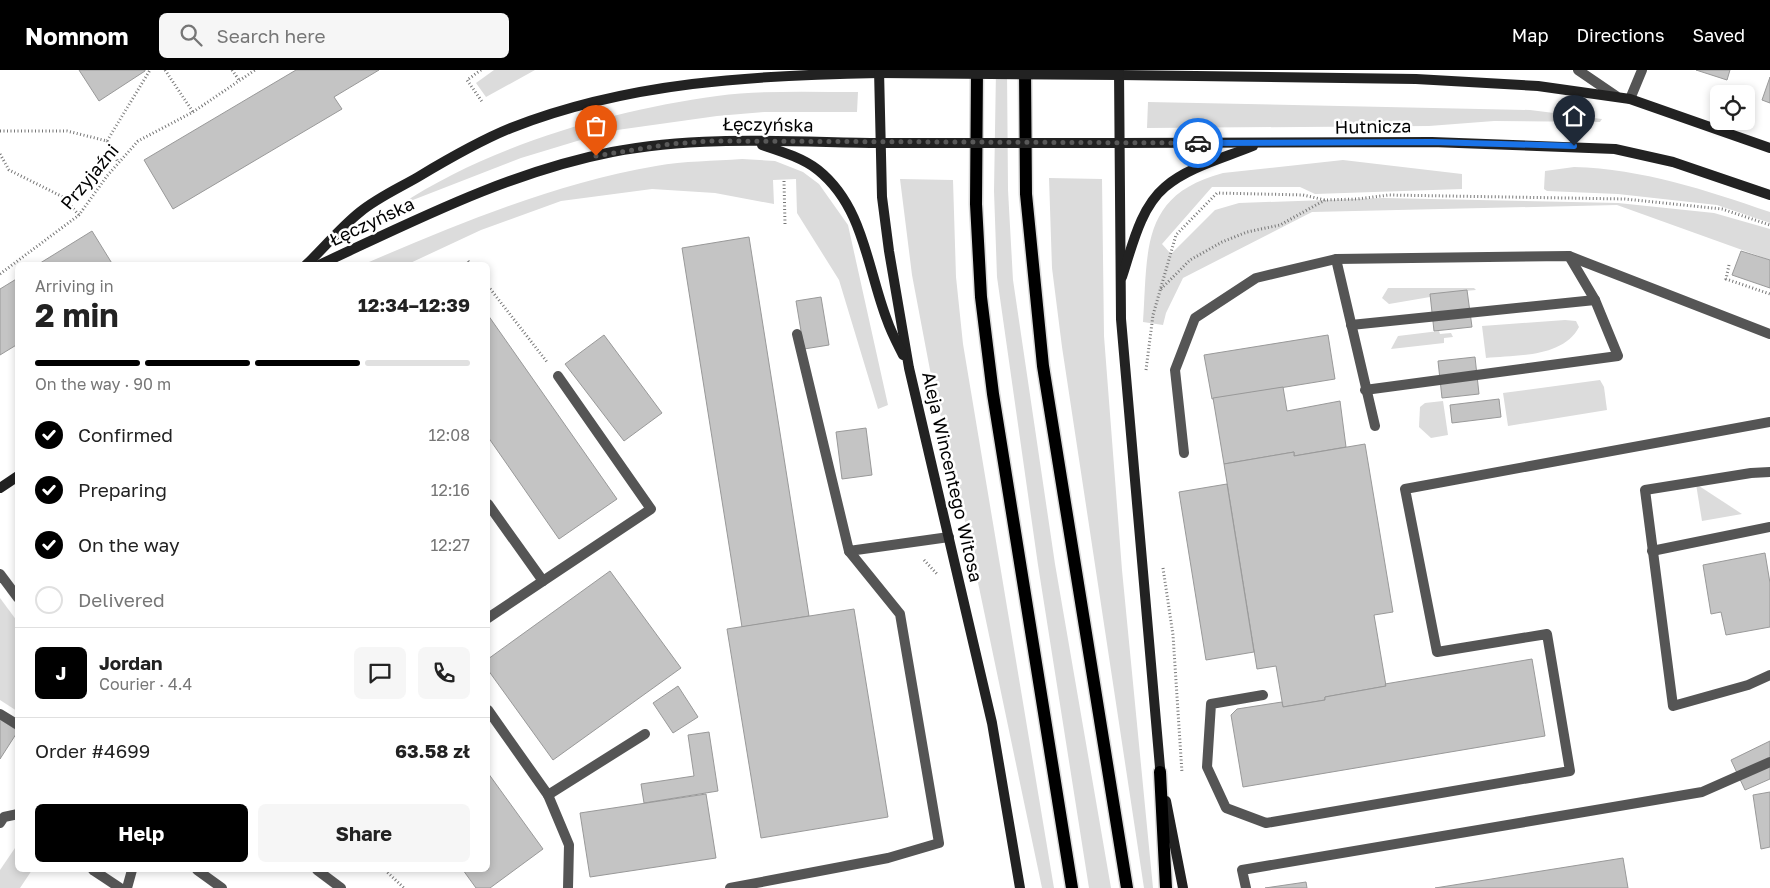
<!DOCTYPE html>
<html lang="en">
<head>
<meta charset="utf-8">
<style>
  body { margin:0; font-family:"Golos Text",sans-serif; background:#f6f6f6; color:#222; height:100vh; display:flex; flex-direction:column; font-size:19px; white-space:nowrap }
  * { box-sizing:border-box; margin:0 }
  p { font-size:16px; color:#767676 }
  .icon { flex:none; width:28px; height:28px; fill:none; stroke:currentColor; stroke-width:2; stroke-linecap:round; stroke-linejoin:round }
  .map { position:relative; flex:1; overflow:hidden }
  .details { position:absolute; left:15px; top:192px; width:475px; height:610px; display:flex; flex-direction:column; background:#fff; border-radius:8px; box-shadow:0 2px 8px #0003 }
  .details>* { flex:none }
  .tools { position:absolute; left:1710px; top:15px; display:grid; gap:10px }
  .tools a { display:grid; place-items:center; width:45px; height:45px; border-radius:8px; background:#fff; box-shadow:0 2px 8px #0003; font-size:25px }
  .pin { position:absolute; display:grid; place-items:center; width:42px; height:42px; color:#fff; margin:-51px -21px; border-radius:50% 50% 50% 0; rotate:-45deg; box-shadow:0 0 5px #0007 }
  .pin .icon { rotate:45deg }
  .courier { position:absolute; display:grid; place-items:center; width:50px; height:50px; margin:-25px; border:4px solid #1a73e8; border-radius:50%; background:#fff; color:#222; box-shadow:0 1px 6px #0007 }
  .overview em { font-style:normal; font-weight:700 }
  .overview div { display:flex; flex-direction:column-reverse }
  .overview { display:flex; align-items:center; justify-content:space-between; height:85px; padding:0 20px }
  h1 { font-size:32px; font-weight:700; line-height:38px }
  .bar { display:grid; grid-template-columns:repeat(4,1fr); gap:8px 5px; align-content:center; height:60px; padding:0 20px }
  .bar i { height:6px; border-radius:4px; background:#e0e0e0 }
  .bar .selected { background:#000 }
  .bar p { grid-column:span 4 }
  .line { display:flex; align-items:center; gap:12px; padding:0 20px; border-top:1px solid #e0e0e0 }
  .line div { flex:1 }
  .round { display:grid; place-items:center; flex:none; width:52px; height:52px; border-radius:8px; background:#f6f6f6 }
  ol { padding:0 20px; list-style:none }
  li { display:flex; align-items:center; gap:15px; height:55px }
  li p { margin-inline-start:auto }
  li .icon { padding:5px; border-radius:50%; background:#000; color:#fff; stroke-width:4 }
  li:last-child { color:#767676 }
  li i { width:28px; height:28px; border:2px solid #e0e0e0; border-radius:50% }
  .primary-button { display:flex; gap:10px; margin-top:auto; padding:10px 20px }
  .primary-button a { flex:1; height:58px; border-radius:8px; background:#000; color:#fff; font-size:20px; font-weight:700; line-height:58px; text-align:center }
  .primary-button a+a { background:#f6f6f6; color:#222 }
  header { display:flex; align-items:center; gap:30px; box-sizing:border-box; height:70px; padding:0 25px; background:#000; color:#fff }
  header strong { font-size:24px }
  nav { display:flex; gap:28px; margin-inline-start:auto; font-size:18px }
  .search { width:350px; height:45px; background:#f6f6f6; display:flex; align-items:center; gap:12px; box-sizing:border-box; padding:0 18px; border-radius:8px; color:#767676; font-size:19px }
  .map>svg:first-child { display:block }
</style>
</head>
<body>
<header>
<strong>Nomnom</strong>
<div class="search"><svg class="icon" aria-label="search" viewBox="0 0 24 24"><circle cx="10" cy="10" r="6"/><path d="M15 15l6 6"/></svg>Search here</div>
<nav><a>Map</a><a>Directions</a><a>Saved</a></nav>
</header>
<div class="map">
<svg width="1770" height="818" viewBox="0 0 1770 818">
  <rect width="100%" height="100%" fill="#fff"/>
  <g fill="#dcdcdc">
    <polygon points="494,0 535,0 486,27 476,13"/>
    <polygon points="996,0 1007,0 1008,120 1013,210 1055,494 1111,818 1089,818 1038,495 997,207 994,121"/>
    <path d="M 858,22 L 857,42 L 764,42 L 717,46 L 610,61 L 521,88 L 400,135 C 488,76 613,40 717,26 C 764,20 811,22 858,22 Z"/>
    <polygon points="1148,32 1530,40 1602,49 1600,52 1494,51 1429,56 1147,58"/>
    <path d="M 742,89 L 775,91 L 803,102 L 819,114 L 848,155 L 888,335 L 878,339 L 839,210 L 797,143 L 796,109 L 773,110 L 774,134 L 715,123 L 652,119 L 561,131 L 481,160 L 406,195 L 362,195 C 457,154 553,114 656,96 C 684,91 714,91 742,89 Z"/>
    <path d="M 1343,90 L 1462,104 L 1462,119 L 1315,124 L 1300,117 L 1212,117 L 1162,174 L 1171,184 L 1215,140 L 1239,133 L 1383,128 L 1618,133 L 1714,143 L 1770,159 L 1770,190 L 1617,135 L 1312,142 L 1183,208 L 1166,243 L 1163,255 L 1143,252 C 1148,180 1140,125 1223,103 Z"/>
    <path d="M 1574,97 C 1643,99 1705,120 1770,142 L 1770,153 L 1717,135 L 1618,124 L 1547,121 L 1544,119 L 1545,101 Z"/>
    <polygon points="1049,108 1102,109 1104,266 1122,500 1153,818 1144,818 1062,277 1052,198"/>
    <polygon points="900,109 953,110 956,207 963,274 1054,818 1042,818 967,460 930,300 912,205"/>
    <polygon points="1388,218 1474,218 1476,220 1431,224 1430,227 1389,234 1382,228"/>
    <path d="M 1565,250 L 1576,251 L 1579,257 C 1563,288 1515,285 1486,288 L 1482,256 Z"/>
    <polygon points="1439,261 1440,264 1451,263 1453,267 1444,268 1444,273 1391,279 1398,266"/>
    <polygon points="1600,310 1604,317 1607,340 1508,356 1503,323"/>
    <polygon points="1443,331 1448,365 1431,368 1419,357 1420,337 1425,333"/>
    <polygon points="1696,414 1742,444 1702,451"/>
    <polygon points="0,528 17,551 17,641 0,630"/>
    <polygon points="17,775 18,800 32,800 20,818 0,818 0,800"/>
  </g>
  <g fill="#c4c4c4" stroke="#999">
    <polygon points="79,0 145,0 145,1 99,31"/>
    <polygon points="296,0 379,0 334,27 342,39 173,139 144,90"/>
    <polygon points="1696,0 1730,0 1727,10"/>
    <polygon points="1770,7 1770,33 1762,30"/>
    <polygon points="92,161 113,195 37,195"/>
    <polygon points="749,167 809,546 742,557 682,178"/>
    <polygon points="1741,181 1770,190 1770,218 1732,205"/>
    <polygon points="18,208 18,274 0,285 0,219"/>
    <polygon points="1467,220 1472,257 1434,261 1430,224"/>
    <polygon points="821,227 829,275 804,279 796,231"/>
    <polygon points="488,245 617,429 559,469 488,367"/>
    <polygon points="604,265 662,343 624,371 565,294"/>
    <polygon points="1328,265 1335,309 1212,329 1204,285"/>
    <polygon points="1475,287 1479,324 1442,328 1438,291"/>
    <polygon points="1283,317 1287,341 1340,331 1346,377 1294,386 1294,382 1224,394 1213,328"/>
    <polygon points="1499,329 1501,347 1452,353 1450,335"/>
    <polygon points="866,358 872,405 842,409 836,362"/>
    <polygon points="1365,374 1393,542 1374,545 1386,616 1325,627 1325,630 1283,637 1276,596 1257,599 1224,394 1294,382 1294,386"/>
    <polygon points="1227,414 1254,582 1206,590 1179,422"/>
    <polygon points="1765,483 1770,513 1770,557 1726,565 1721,542 1711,544 1703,495"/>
    <polygon points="610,501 681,598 553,690 488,600 488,589"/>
    <polygon points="854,539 888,747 761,768 727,559"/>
    <polygon points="1532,589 1545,666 1243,717 1231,645 1237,639 1282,632 1283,637 1325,630 1325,627 1386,616 1385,614"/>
    <polygon points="678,616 698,647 673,663 653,633"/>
    <polygon points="0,649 18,661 0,689"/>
    <polygon points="709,662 718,721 644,733 641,714 694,706 688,665"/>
    <polygon points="1770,671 1770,709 1745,720 1731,690"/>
    <polygon points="488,703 543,779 490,818 476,818 463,800 488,800"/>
    <polygon points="1770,722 1770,777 1761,779 1753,725"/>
    <polygon points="706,724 716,788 590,807 580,743"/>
    <polygon points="1623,788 1628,818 1435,818"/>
    <polygon points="1306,812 1307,818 1265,818"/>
  </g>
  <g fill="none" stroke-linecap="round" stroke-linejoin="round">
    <g stroke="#dbdbdb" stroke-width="15">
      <g id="primary">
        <polyline points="977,0 976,134 981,227 993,324 1072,818"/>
        <polyline points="1025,0 1026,124 1043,296 1127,818"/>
        <polyline points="1160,702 1166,818"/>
      </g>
    </g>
    <g stroke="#777" stroke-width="3" stroke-dasharray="1 2.5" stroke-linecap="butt">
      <polyline points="165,0 193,42"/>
      <polyline points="232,0 239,10"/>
      <polyline points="481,0 467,10 483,33"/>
      <polyline points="0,61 67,61 107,71 150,0"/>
      <polyline points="107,71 118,92"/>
      <polyline points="0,84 9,100 63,127 79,145"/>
      <polyline points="784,111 785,154"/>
      <polyline points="468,191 471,195"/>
      <polyline points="1729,195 1726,209 1770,224"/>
      <polyline points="0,204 79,145 107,106 138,71 193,42 255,0"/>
      <polyline points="488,216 547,292"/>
      <polyline points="1161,219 1190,190 1222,172 1247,162 1280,155 1325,130"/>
      <polyline points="1146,300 1153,245 1176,165 1217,123 1303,125 1325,130 1357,129 1389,125 1625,129 1722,139 1770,155"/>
      <polyline points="16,462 18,463"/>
      <polyline points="924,490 937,504"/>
      <polyline points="1163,498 1173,565 1182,703"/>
      <polyline points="385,800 404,818"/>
    </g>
    <g stroke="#555" stroke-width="10">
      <polyline points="1336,189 1375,356"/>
      <polyline points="1351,255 1595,230"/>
      <polyline points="797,264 849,481 949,467"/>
      <polyline points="1365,320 1618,286 1595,230 1569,186"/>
      <polyline points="1184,383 1175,300 1195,248 1256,208 1336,189 1569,186 1770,264"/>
      <polyline points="1770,402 1751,403 1645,420 1673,636 1748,615 1770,605"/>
      <polyline points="488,434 543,511 488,548"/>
      <polyline points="1652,481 1770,457"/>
      <polyline points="543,511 651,439 558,306"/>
      <polyline points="1263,625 1211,634 1207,697 1226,738 1266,753 1570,701 1547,564 1437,582 1405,419 1770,352"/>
      <polyline points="488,640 548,725 645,664"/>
      <polyline points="0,644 18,655"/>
      <polyline points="548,725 569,775 568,818"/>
      <polyline points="0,753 4,747 18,744"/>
      <polyline points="93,800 120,818"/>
      <polyline points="197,800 222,818"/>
      <polyline points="127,818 132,800"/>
      <polyline points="730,818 888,788 939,773 900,544 849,481"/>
      <polyline points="1246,818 1242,800 1702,722 1770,692"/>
    </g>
    <g stroke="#555" stroke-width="10">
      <polyline points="1578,0 1616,26"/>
      <polyline points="1630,29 1642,0"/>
      <polyline points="0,504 18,528"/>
      <polyline points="317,800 341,818"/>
    </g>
    <g stroke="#222" stroke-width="10">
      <polyline points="879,0 882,127 889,181 909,298 992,653 1020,818"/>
      <polyline points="1119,0 1121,249 1161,709"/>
      <polyline points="1119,5 1416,9 1538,16 1630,29 1770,78"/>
      <polyline points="1119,73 1432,72 1615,79 1673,92 1770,125"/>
      <path d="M 762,75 C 780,81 803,88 818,100 C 864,137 867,198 887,250 C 891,262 897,273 903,285"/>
      <path d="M 306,195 C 324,178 340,158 360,142 C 377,128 399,118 418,107 C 448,89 479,71 511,58 C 627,12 756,5 879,3"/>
      <path d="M 319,195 C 414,151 509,102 612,82 C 700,65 791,72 880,73"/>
      <path d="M 1122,207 C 1132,177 1140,138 1165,117 C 1188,97 1224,88 1253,76"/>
      <polyline points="0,418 18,406"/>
      <polyline points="1166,731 1183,818"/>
    </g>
    <use href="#primary" stroke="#000" stroke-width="12"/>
    <g stroke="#222" stroke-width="10">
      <polyline points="879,3 1119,5"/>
      <polyline points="880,73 1119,73"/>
    </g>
  </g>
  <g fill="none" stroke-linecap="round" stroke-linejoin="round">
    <polyline stroke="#595959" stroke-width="5" stroke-dasharray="0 9" points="596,86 670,74 711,71 1198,73"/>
    <polyline stroke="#1a73e8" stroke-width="6" points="1198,73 1432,72 1574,76"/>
  </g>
  <g text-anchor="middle" stroke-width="5" stroke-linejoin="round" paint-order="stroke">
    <g font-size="18" fill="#000" stroke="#fff">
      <text transform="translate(768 55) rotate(1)" y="6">Łęczyńska</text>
      <text transform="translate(1373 57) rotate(-1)" y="6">Hutnicza</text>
      <text transform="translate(90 107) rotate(-50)" y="6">Przyjaźni</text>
      <text transform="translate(372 152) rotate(-25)" y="6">Łęczyńska</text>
      <text transform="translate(952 407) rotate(77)" y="6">Aleja Wincentego Witosa</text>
    </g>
  </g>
</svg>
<div class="tools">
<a><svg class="icon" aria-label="locate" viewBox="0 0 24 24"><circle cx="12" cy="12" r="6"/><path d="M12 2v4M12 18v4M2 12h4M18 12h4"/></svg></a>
</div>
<div class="pin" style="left:596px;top:86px;background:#ea580c"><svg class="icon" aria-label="bag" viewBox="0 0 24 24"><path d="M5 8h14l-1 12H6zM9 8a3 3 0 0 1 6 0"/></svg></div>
<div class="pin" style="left:1574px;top:76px;background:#1f2937"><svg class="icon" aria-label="home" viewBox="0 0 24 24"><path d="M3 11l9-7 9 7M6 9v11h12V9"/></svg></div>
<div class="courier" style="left:1198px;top:73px"><svg class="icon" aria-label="car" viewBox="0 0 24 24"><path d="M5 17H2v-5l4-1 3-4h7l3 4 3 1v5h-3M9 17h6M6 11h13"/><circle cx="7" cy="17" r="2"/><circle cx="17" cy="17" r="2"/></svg></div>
<section class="details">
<div class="overview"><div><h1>2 min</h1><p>Arriving in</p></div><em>12:34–12:39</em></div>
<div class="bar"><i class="selected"></i><i class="selected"></i><i class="selected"></i><i></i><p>On the way · 90 m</p></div>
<ol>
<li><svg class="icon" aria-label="check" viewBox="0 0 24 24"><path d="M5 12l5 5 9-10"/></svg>Confirmed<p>12:08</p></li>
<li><svg class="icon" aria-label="check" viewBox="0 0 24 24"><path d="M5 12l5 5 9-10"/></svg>Preparing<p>12:16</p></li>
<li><svg class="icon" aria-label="check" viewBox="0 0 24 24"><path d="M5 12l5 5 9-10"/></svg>On the way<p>12:27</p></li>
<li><i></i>Delivered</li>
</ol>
<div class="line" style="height:90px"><b class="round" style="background:#000;color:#fff">J</b><div><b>Jordan</b><p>Courier · 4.4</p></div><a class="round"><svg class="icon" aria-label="chat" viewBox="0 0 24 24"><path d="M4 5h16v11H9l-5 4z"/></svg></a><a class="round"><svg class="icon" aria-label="phone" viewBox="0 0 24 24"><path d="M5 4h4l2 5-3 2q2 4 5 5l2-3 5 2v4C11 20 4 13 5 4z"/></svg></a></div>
<div class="line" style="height:65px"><div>Order #4699</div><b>63.58 zł</b></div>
<div class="primary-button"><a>Help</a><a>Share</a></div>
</section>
</div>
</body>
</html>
